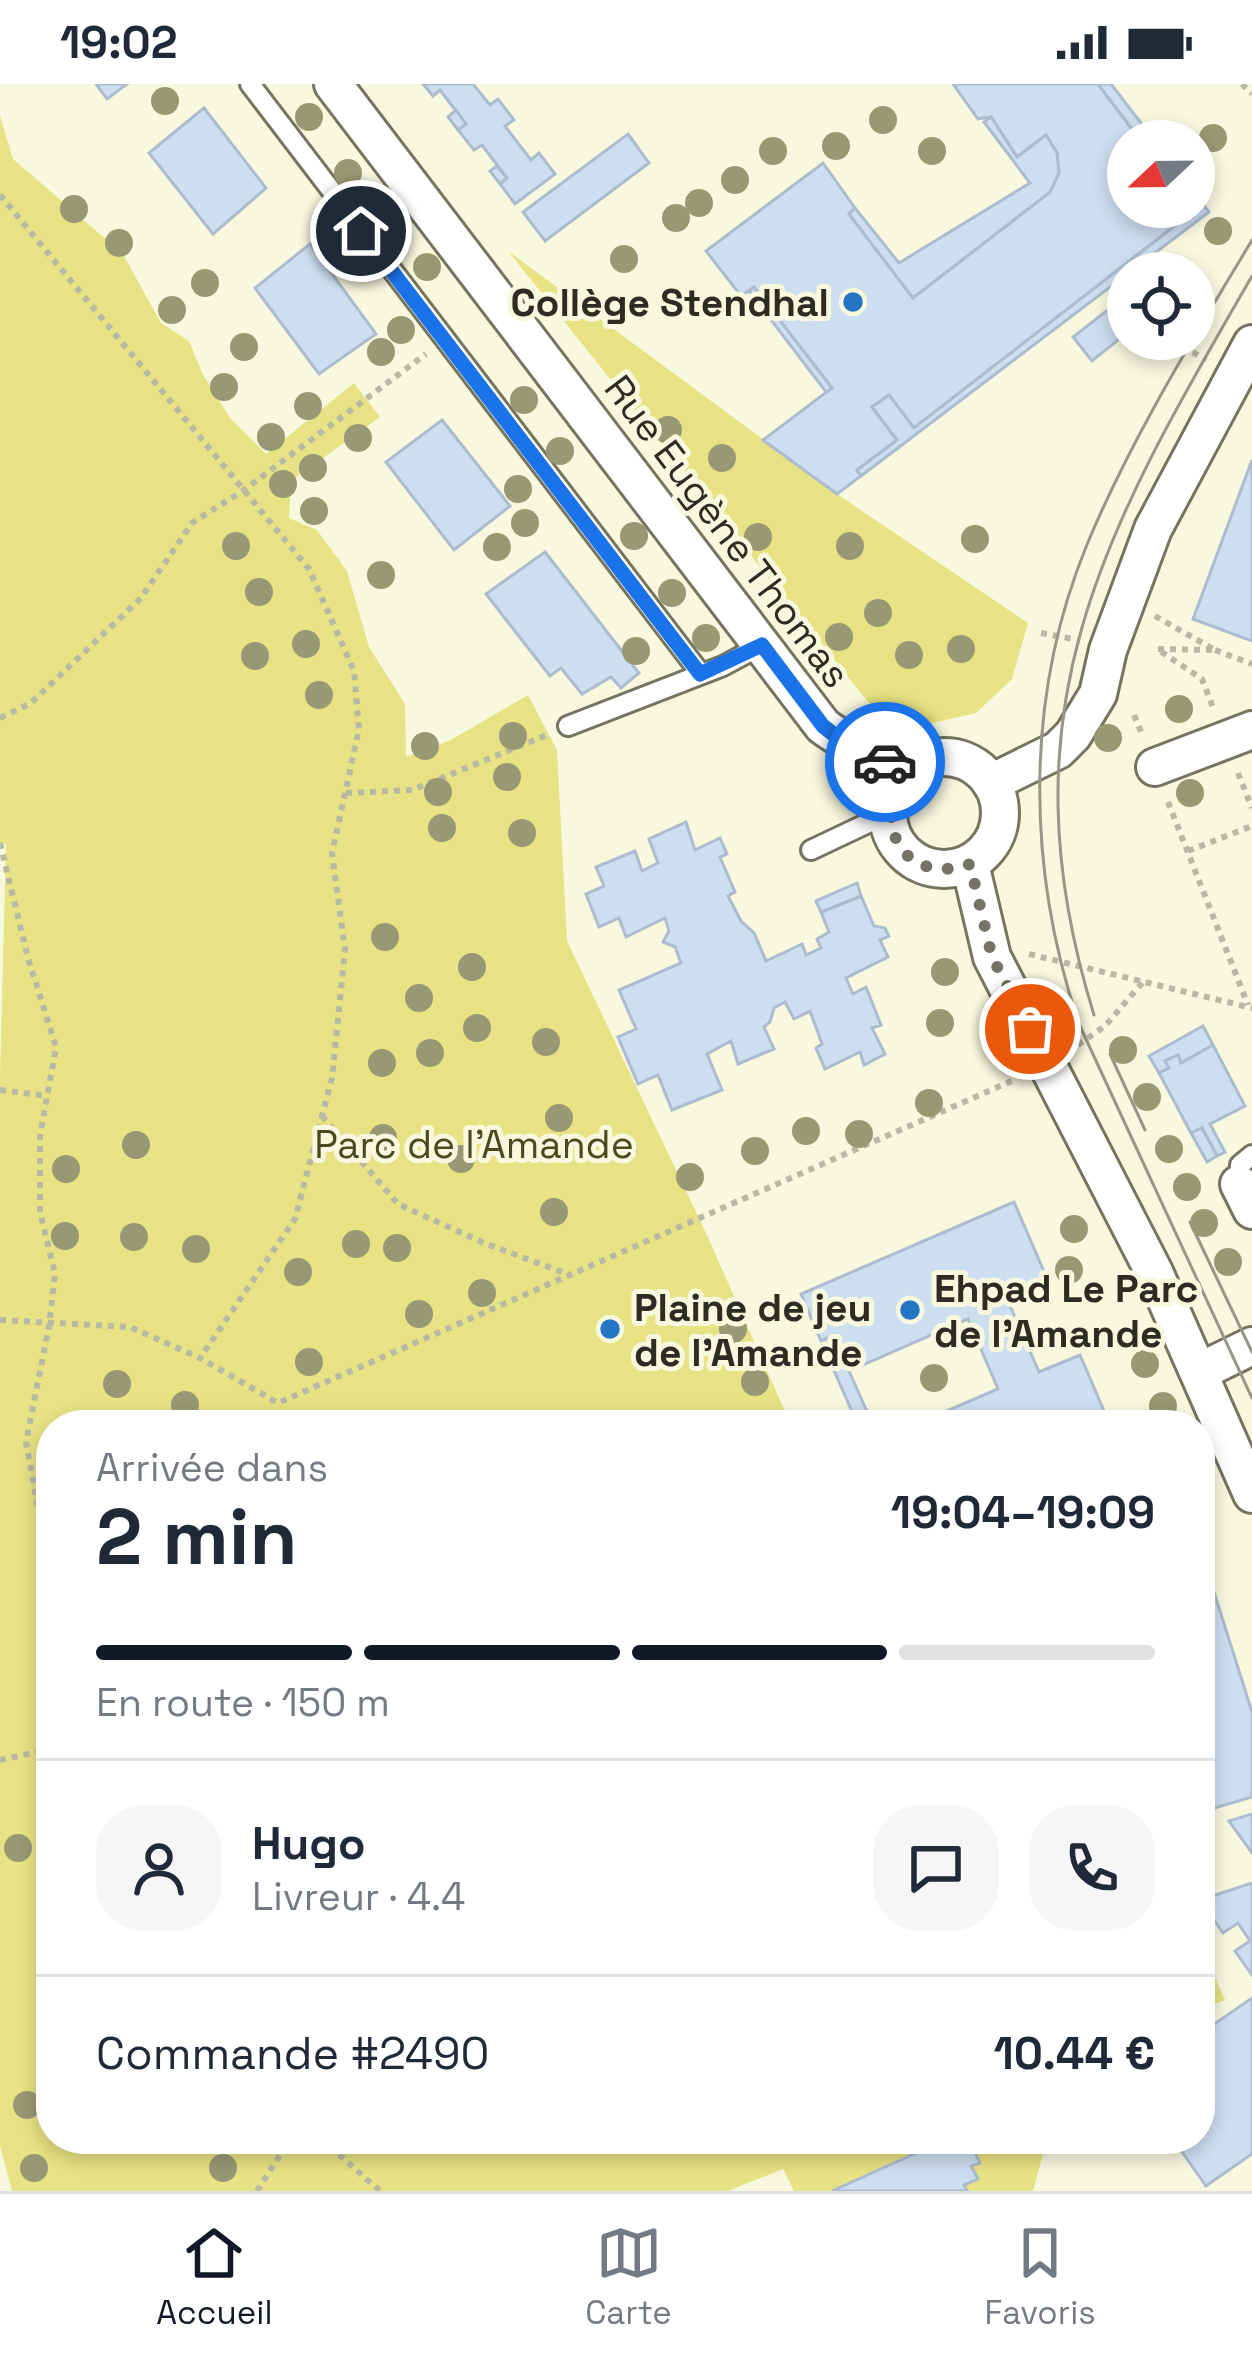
<!DOCTYPE html>
<html lang="fr">
<head>
<meta charset="utf-8">
<style>
  body { margin:0; font-family:"Space Grotesk",sans-serif; background:#f6f6f7; color:#1f2937; height:100vh; display:flex; flex-direction:column; font-size:45px; white-space:nowrap }
  * { box-sizing:border-box; margin:0 }
  p { font-size:39px; color:#747a83 }
  .icon { flex:none; width:66px; height:66px; fill:none; stroke:currentColor; stroke-width:2; stroke-linecap:round; stroke-linejoin:round }
  .map { position:relative; flex:1; overflow:hidden }
  .panel { position:absolute; left:36px; top:1326px; width:1179px; height:744px; display:flex; flex-direction:column; background:#fff; border-radius:48px; box-shadow:0 6px 18px #0003 }
  .panel>* { flex:none }
  .needle { width:78px; rotate:248deg }
  .tools { position:absolute; left:1107px; top:36px; display:grid; gap:24px }
  .tools a { display:grid; place-items:center; width:108px; height:108px; border-radius:50%; background:#fff; box-shadow:0 6px 18px #0003; font-size:60px }
  .pin { position:absolute; display:grid; place-items:center; width:102px; height:102px; color:#fff; margin:-51px; border:6px solid #fff; border-radius:50%; box-shadow:0 3px 12px #0007 }
  .courier { position:absolute; display:grid; place-items:center; width:120px; height:120px; margin:-60px; border:9px solid #1a73e8; border-radius:50%; background:#fff; color:#222; box-shadow:0 3px 15px #0007 }
  .head em { font-style:normal; font-weight:600 }
  .head div { display:flex; flex-direction:column-reverse }
  .head { display:flex; align-items:center; justify-content:space-between; height:204px; padding:0 60px }
  h1 { font-size:78px; font-weight:600; line-height:90px }
  .bar { display:grid; grid-template-columns:repeat(4,1fr); gap:18px 12px; align-content:center; height:144px; padding:0 60px }
  .bar i { height:15px; border-radius:9px; background:#e0e1e3 }
  .bar .selected { background:#111827 }
  .bar p { grid-column:span 4 }
  .line { display:flex; align-items:center; gap:30px; padding:0 60px; border-top:3px solid #e0e1e3 }
  .line div { flex:1 }
  .round { display:grid; place-items:center; flex:none; width:126px; height:126px; border-radius:48px; background:#f6f6f7 }
  .status { display:flex; justify-content:space-between; align-items:center; height:84px; padding:0 60px; background:#fff; direction:ltr }
  .status svg { height:33px; fill:currentColor }
  .dock { display:flex; justify-content:space-around; align-items:center; height:168px; border-top:3px solid #e0e1e3; background:#fff; font-size:33px; color:#747a83 }
  .dock a { display:grid; justify-items:center; gap:6px }
  .dock .selected { color:#111827 }
  .map>svg:first-child { display:block }
</style>
</head>
<body>
<div class="status"><b>19:02</b><svg viewBox="0 0 49 12"><path d="M0 12V9h3v3zM5 12V6h3v6zM10 12V3h3v9zM15 12V0h3v12zM26 1h20v11H26zM47 4h2v5h-2z"/></svg></div>
<div class="map">
<svg width="1252" height="2107" viewBox="0 0 1252 2107">
  <rect width="100%" height="100%" fill="#f8f8df"/>
  <g fill="#e7e283">
    <polygon points="0,32 13,75 123,170 161,239 189,257 203,291 231,335 266,370 354,299 380,333 291,397 289,434 317,446 347,487 369,563 405,620 406,673 451,656 528,611 557,666 567,857 706,1149 791,1341 51,1341 51,2055 1047,2055 1033,2107 794,2107 783,2085 728,2107 12,2107 0,2062 0,993 6,760 0,759"/>
    <polygon points="508,167 837,410 1028,539 1012,595 976,629 919,642 880,633"/>
    <polygon points="1200,1859 1225,1916 1200,1926"/>
  </g>
  <g fill="#cddef1" stroke="#acbcce" stroke-width="3">
    <polygon points="96,0 127,0 107,15"/>
    <polygon points="423,0 473,0 490,21 498,15 514,36 505,42 531,76 539,69 555,90 515,120 500,100 507,94 482,61 474,66 458,46 466,40 440,6 433,12"/>
    <polygon points="953,0 1098,0 1141,57 1128,57 1128,123 1191,123 1194,127 914,344 889,311 872,323 897,356 857,386 861,392 837,410 763,356 832,304 754,203 741,212 706,167 823,79 855,124 849,130 913,214 1050,108 1059,89 1057,69 1046,51 1017,73 991,33 978,35"/>
    <polygon points="1098,0 1111,0 1155,57 1141,57"/>
    <polygon points="204,24 266,104 213,150 149,69"/>
    <polygon points="456,26 466,40 458,46 448,33"/>
    <polygon points="991,33 1017,73 1046,51 1057,69 1059,89 1050,108 913,214 849,130 855,124 899,179 1030,99 984,38"/>
    <polygon points="628,50 649,79 545,157 523,128"/>
    <polygon points="497,82 507,94 500,100 490,87"/>
    <polygon points="1194,108 1209,128 861,392 857,386 897,356 872,323 889,311 914,344 1194,127"/>
    <polygon points="310,160 376,250 319,290 255,204"/>
    <polygon points="754,203 832,304 826,308 749,207"/>
    <polygon points="1127,211 1128,248 1092,277 1073,253"/>
    <polygon points="442,336 510,422 454,466 386,378"/>
    <polygon points="1252,376 1252,557 1193,535"/>
    <polygon points="545,468 639,589 621,604 611,593 582,610 561,584 550,592 486,510"/>
    <polygon points="686,738 695,766 720,754 727,770 720,773 735,808 728,812 741,837 754,849 766,877 802,860 806,871 821,864 817,855 829,848 821,828 861,812 874,842 885,844 889,852 880,856 888,873 846,894 853,910 866,903 881,941 872,944 885,970 864,981 860,968 825,985 816,964 822,960 810,927 794,935 785,918 774,924 770,938 764,943 774,965 738,980 731,957 707,970 722,1006 672,1026 658,991 638,1000 618,953 636,945 619,906 681,879 675,863 663,858 669,847 665,834 626,853 619,834 599,843 586,810 604,802 596,783 635,767 642,787 658,779 649,755"/>
    <polygon points="857,799 861,812 821,828 816,817"/>
    <polygon points="1203,942 1213,961 1181,979 1178,971 1165,977 1169,984 1159,989 1149,972"/>
    <polygon points="1213,961 1245,1022 1210,1040 1225,1068 1217,1072 1202,1044 1191,1049 1159,989 1169,984 1165,977 1178,971 1181,979"/>
    <polygon points="1202,1044 1217,1072 1207,1078 1191,1049"/>
    <polygon points="1014,1118 1049,1199 1008,1217 1039,1288 1080,1271 1110,1341 914,1341 998,1305 968,1235 849,1287 834,1251 821,1257 801,1210"/>
    <polygon points="834,1251 849,1287 873,1341 858,1341 821,1257"/>
    <polygon points="1200,1464 1252,1628 1252,1713 1208,1726 1200,1709"/>
    <polygon points="1252,1730 1252,1769 1229,1737"/>
    <polygon points="1252,1799 1252,1891 1235,1867 1250,1857 1238,1839 1223,1849 1200,1816"/>
    <polygon points="1252,1914 1252,2070 1206,2102 1173,2055 1200,2055 1200,1950"/>
    <polygon points="947,2055 969,2055 980,2079 971,2082 978,2095 964,2101 967,2107 832,2107"/>
  </g>
  <g fill="none" stroke-linecap="round" stroke-linejoin="round">
    <g stroke="#75745f" stroke-width="24">
      <g id="service">
        <polyline points="250,0 701,590"/>
        <polyline points="568,642 723,582 762,561"/>
        <polyline points="811,766 889,729"/>
        <polyline points="1239,1100 1240,1081 1252,1071"/>
      </g>
    </g>
    <g stroke="#75745f" stroke-width="42">
      <g id="minor">
        <path d="M 333,0 L 823,642 C 847,661 881,670 902,692"/>
        <circle cx="944" cy="729" r="56"/>
        <polyline points="1155,683 1252,646"/>
        <polyline points="991,699 1058,666 1073,651 1098,610 1108,566 1153,445 1252,260"/>
        <polyline points="970,780 992,873 1154,1188 1252,1410"/>
        <polyline points="1239,1100 1252,1126"/>
        <polyline points="1199,1288 1252,1262"/>
      </g>
    </g>
    <g stroke="#b8b8a4" stroke-width="6" stroke-dasharray="6 6" stroke-linecap="butt">
      <polyline points="1242,0 1252,10"/>
      <polyline points="0,111 309,485 354,587 359,645 332,769 345,866 332,994 295,1135 200,1274"/>
      <polyline points="1172,256 1206,276"/>
      <polyline points="1155,532 1215,566 1157,565 1202,595 1214,626"/>
      <polyline points="1041,549 1073,555"/>
      <polyline points="1215,566 1252,580"/>
      <polyline points="1134,631 1142,650"/>
      <polyline points="0,634 31,619 141,514 192,439 244,406 426,270"/>
      <polyline points="1238,689 1252,724"/>
      <polyline points="346,709 412,706 547,651"/>
      <polyline points="1168,718 1248,921"/>
      <polyline points="0,759 28,874 56,963 40,1052 40,1128 55,1190 49,1242 26,1358 51,1495"/>
      <polyline points="1188,767 1252,742"/>
      <polyline points="1029,870 1252,924"/>
      <polyline points="1078,961 1105,942 1143,898"/>
      <polyline points="0,1006 47,1012"/>
      <polyline points="322,1032 398,1120 484,1159 570,1191"/>
      <polyline points="0,1236 130,1243 200,1274 278,1319 1014,996"/>
      <polyline points="0,1676 51,1665"/>
      <polyline points="321,2055 380,2107"/>
      <polyline points="257,2107 290,2055"/>
    </g>
    <use href="#service" stroke="#fff" stroke-width="18"/>
    <use href="#minor" stroke="#fff" stroke-width="36"/>
    <g stroke="#989786" stroke-width="3">
      <path d="M 1252,156 C 1193,255 1130,356 1086,463 C 1024,616 1027,786 1079,940 L 1252,1314"/>
      <path d="M 1094,931 C 1000,627 1103,449 1252,192"/>
      <polyline points="1110,970 1145,1046"/>
      <polyline points="1190,1138 1252,1268"/>
    </g>
  </g>
  <g fill="#999874">
    <circle cx="165" cy="17" r="14"/>
    <circle cx="309" cy="33" r="14"/>
    <circle cx="883" cy="36" r="14"/>
    <circle cx="1213" cy="54" r="14"/>
    <circle cx="836" cy="62" r="14"/>
    <circle cx="773" cy="67" r="14"/>
    <circle cx="932" cy="67" r="14"/>
    <circle cx="348" cy="89" r="14"/>
    <circle cx="735" cy="96" r="14"/>
    <circle cx="699" cy="119" r="14"/>
    <circle cx="74" cy="125" r="14"/>
    <circle cx="387" cy="133" r="14"/>
    <circle cx="676" cy="134" r="14"/>
    <circle cx="1218" cy="147" r="14"/>
    <circle cx="119" cy="159" r="14"/>
    <circle cx="624" cy="175" r="14"/>
    <circle cx="427" cy="183" r="14"/>
    <circle cx="205" cy="199" r="14"/>
    <circle cx="172" cy="226" r="14"/>
    <circle cx="401" cy="246" r="14"/>
    <circle cx="244" cy="263" r="14"/>
    <circle cx="381" cy="268" r="14"/>
    <circle cx="224" cy="303" r="14"/>
    <circle cx="524" cy="316" r="14"/>
    <circle cx="308" cy="322" r="14"/>
    <circle cx="668" cy="346" r="14"/>
    <circle cx="271" cy="353" r="14"/>
    <circle cx="358" cy="354" r="14"/>
    <circle cx="560" cy="367" r="14"/>
    <circle cx="722" cy="374" r="14"/>
    <circle cx="313" cy="384" r="14"/>
    <circle cx="283" cy="400" r="14"/>
    <circle cx="518" cy="405" r="14"/>
    <circle cx="314" cy="427" r="14"/>
    <circle cx="525" cy="439" r="14"/>
    <circle cx="634" cy="452" r="14"/>
    <circle cx="758" cy="453" r="14"/>
    <circle cx="975" cy="455" r="14"/>
    <circle cx="236" cy="462" r="14"/>
    <circle cx="850" cy="462" r="14"/>
    <circle cx="497" cy="463" r="14"/>
    <circle cx="381" cy="491" r="14"/>
    <circle cx="259" cy="508" r="14"/>
    <circle cx="672" cy="509" r="14"/>
    <circle cx="878" cy="529" r="14"/>
    <circle cx="839" cy="553" r="14"/>
    <circle cx="706" cy="554" r="14"/>
    <circle cx="306" cy="560" r="14"/>
    <circle cx="961" cy="565" r="14"/>
    <circle cx="636" cy="567" r="14"/>
    <circle cx="909" cy="571" r="14"/>
    <circle cx="255" cy="572" r="14"/>
    <circle cx="319" cy="611" r="14"/>
    <circle cx="1179" cy="625" r="14"/>
    <circle cx="513" cy="652" r="14"/>
    <circle cx="1108" cy="654" r="14"/>
    <circle cx="425" cy="662" r="14"/>
    <circle cx="507" cy="693" r="14"/>
    <circle cx="438" cy="708" r="14"/>
    <circle cx="1190" cy="709" r="14"/>
    <circle cx="442" cy="744" r="14"/>
    <circle cx="522" cy="749" r="14"/>
    <circle cx="385" cy="853" r="14"/>
    <circle cx="472" cy="883" r="14"/>
    <circle cx="945" cy="888" r="14"/>
    <circle cx="419" cy="914" r="14"/>
    <circle cx="940" cy="939" r="14"/>
    <circle cx="477" cy="944" r="14"/>
    <circle cx="546" cy="958" r="14"/>
    <circle cx="1123" cy="966" r="14"/>
    <circle cx="430" cy="969" r="14"/>
    <circle cx="382" cy="979" r="14"/>
    <circle cx="1147" cy="1013" r="14"/>
    <circle cx="929" cy="1019" r="14"/>
    <circle cx="559" cy="1034" r="14"/>
    <circle cx="806" cy="1047" r="14"/>
    <circle cx="859" cy="1050" r="14"/>
    <circle cx="383" cy="1054" r="14"/>
    <circle cx="136" cy="1061" r="14"/>
    <circle cx="623" cy="1065" r="14"/>
    <circle cx="1169" cy="1065" r="14"/>
    <circle cx="755" cy="1067" r="14"/>
    <circle cx="461" cy="1075" r="14"/>
    <circle cx="66" cy="1085" r="14"/>
    <circle cx="690" cy="1093" r="14"/>
    <circle cx="1187" cy="1103" r="14"/>
    <circle cx="554" cy="1128" r="14"/>
    <circle cx="1204" cy="1139" r="14"/>
    <circle cx="1074" cy="1145" r="14"/>
    <circle cx="65" cy="1152" r="14"/>
    <circle cx="134" cy="1153" r="14"/>
    <circle cx="356" cy="1160" r="14"/>
    <circle cx="397" cy="1164" r="14"/>
    <circle cx="196" cy="1165" r="14"/>
    <circle cx="1228" cy="1178" r="14"/>
    <circle cx="1069" cy="1186" r="14"/>
    <circle cx="298" cy="1188" r="14"/>
    <circle cx="482" cy="1209" r="14"/>
    <circle cx="419" cy="1230" r="14"/>
    <circle cx="733" cy="1245" r="14"/>
    <circle cx="309" cy="1278" r="14"/>
    <circle cx="1145" cy="1280" r="14"/>
    <circle cx="934" cy="1294" r="14"/>
    <circle cx="755" cy="1298" r="14"/>
    <circle cx="117" cy="1300" r="14"/>
    <circle cx="185" cy="1321" r="14"/>
    <circle cx="1163" cy="1322" r="14"/>
    <circle cx="18" cy="1764" r="14"/>
    <circle cx="27" cy="2021" r="14"/>
    <circle cx="34" cy="2084" r="14"/>
    <circle cx="223" cy="2084" r="14"/>
  </g>
  <g fill="none" stroke-linecap="round" stroke-linejoin="round">
    <path stroke="#747365" stroke-width="12" stroke-dasharray="0 21.6" d="M 885,678 L 902,692 C 872,746 908,802 970,780 L 992,873 L 1030,945"/>
    <polyline stroke="#1a73e8" stroke-width="15" points="361,147 700,590 762,561 823,642 846,660 885,678"/>
  </g>
  <g fill="#2475c4" stroke="#f8f8df" stroke-width="4.5">
    <circle cx="853" cy="218" r="12"/>
    <circle cx="910" cy="1226" r="12"/>
    <circle cx="610" cy="1245" r="12"/>
  </g>
  <g text-anchor="middle" stroke-width="10" stroke-linejoin="round" paint-order="stroke">
    <g font-size="39" font-weight="bold" fill="#2d2c23" stroke="#f8f8df" text-anchor="start">
      <text x="829" y="232" text-anchor="end">Collège Stendhal</text>
      <text x="934" y="1218">Ehpad Le Parc<tspan x="934" dy="45">de l'Amande</tspan></text>
      <text x="634" y="1237">Plaine de jeu<tspan x="634" dy="45">de l'Amande</tspan></text>
    </g>
    <g font-size="39" fill="#2d2c23" stroke="#f8f8df">
      <text transform="translate(728 447) rotate(53)" y="14">Rue Eugène Thomas</text>
    </g>
    <g font-size="39" fill="#4b491d" stroke="#f8f8df">
      <text x="474" y="1074">Parc de l'Amande</text>
    </g>
  </g>
</svg>
<div class="tools">
<a><svg class="needle" viewBox="-14 -14 28 28"><path d="M0-13l5 13h-10z" fill="#e53935"/><path d="M0 13l5-13h-10z" fill="#747a83"/></svg></a>
<a><svg class="icon" aria-label="locate" viewBox="0 0 24 24"><circle cx="12" cy="12" r="6"/><path d="M12 2v4M12 18v4M2 12h4M18 12h4"/></svg></a>
</div>
<div class="pin" style="left:1030px;top:945px;background:#ea580c"><svg class="icon" aria-label="bag" viewBox="0 0 24 24"><path d="M5 8h14l-1 12H6zM9 8a3 3 0 0 1 6 0"/></svg></div>
<div class="pin" style="left:361px;top:147px;background:#1f2937"><svg class="icon" aria-label="home" viewBox="0 0 24 24"><path d="M3 11l9-7 9 7M6 9v11h12V9"/></svg></div>
<div class="courier" style="left:885px;top:678px"><svg class="icon" aria-label="car" viewBox="0 0 24 24"><path d="M5 17H2v-5l4-1 3-4h7l3 4 3 1v5h-3M9 17h6M6 11h13"/><circle cx="7" cy="17" r="2"/><circle cx="17" cy="17" r="2"/></svg></div>
<section class="panel">
<div class="head"><div><h1>2 min</h1><p>Arrivée dans</p></div><em>19:04–19:09</em></div>
<div class="bar"><i class="selected"></i><i class="selected"></i><i class="selected"></i><i></i><p>En route · 150 m</p></div>
<div class="line" style="height:216px"><a class="round"><svg class="icon" aria-label="person" viewBox="0 0 24 24"><circle cx="12" cy="8" r="4"/><path d="M4 21q1-7 8-7t8 7"/></svg></a><div><b>Hugo</b><p>Livreur · 4.4</p></div><a class="round"><svg class="icon" aria-label="chat" viewBox="0 0 24 24"><path d="M4 5h16v11H9l-5 4z"/></svg></a><a class="round"><svg class="icon" aria-label="phone" viewBox="0 0 24 24"><path d="M5 4h4l2 5-3 2q2 4 5 5l2-3 5 2v4C11 20 4 13 5 4z"/></svg></a></div>
<div class="line" style="height:156px"><div>Commande #2490</div><b>10.44 €</b></div>
</section>
</div>
<nav class="dock">
<a class="selected"><svg class="icon" aria-label="home" viewBox="0 0 24 24"><path d="M3 11l9-7 9 7M6 9v11h12V9"/></svg>Accueil</a>
<a><svg class="icon" aria-label="map" viewBox="0 0 24 24"><path d="M3 6l6-2 6 2 6-2v14l-6 2-6-2-6 2zM9 4v14M15 6v14"/></svg>Carte</a>
<a><svg class="icon" aria-label="saved" viewBox="0 0 24 24"><path d="M7 4h10v16l-5-4-5 4z"/></svg>Favoris</a>
</nav>
</body>
</html>
